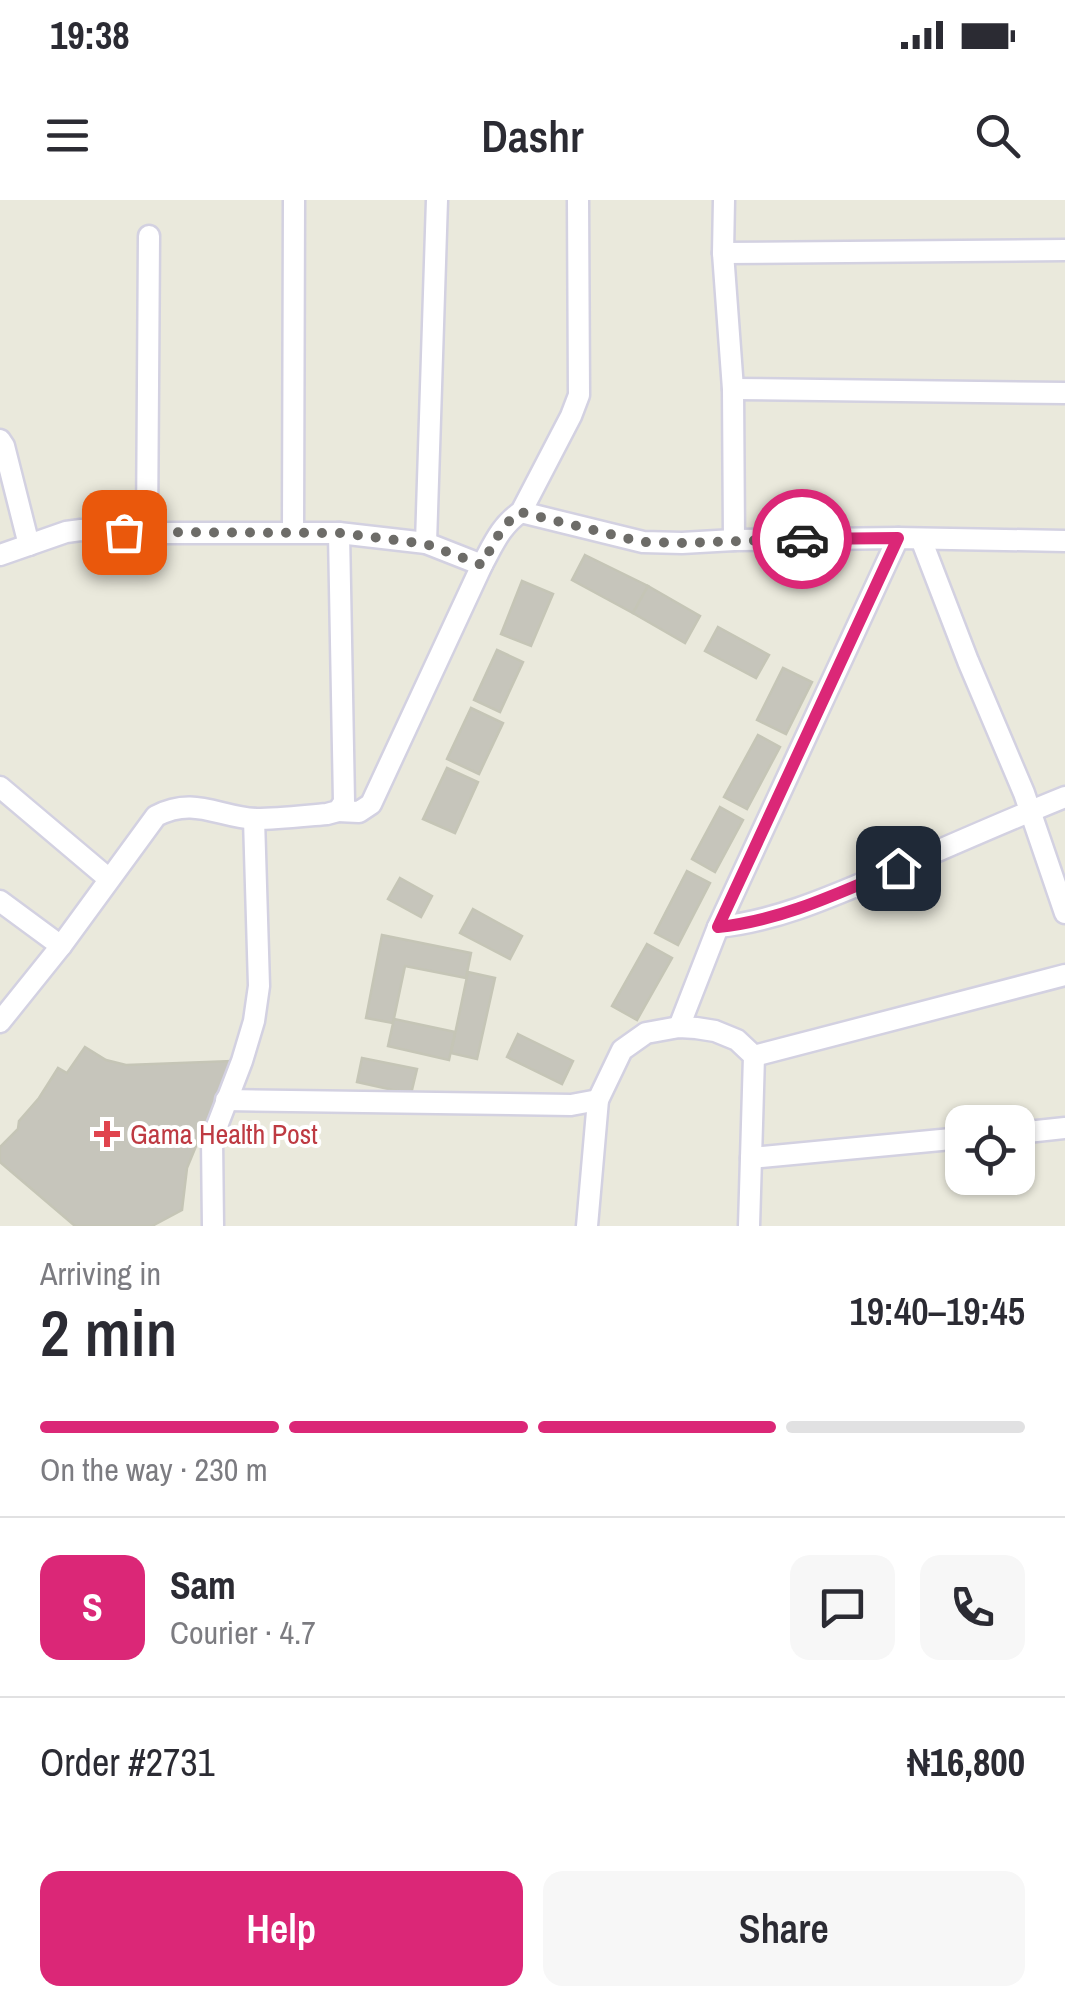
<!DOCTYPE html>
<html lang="en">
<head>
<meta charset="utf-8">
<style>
  body { margin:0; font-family:"Archivo Narrow",sans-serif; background:#f7f7f7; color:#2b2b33; height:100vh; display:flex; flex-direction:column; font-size:38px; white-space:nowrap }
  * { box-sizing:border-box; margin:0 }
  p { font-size:32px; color:#7c7c81 }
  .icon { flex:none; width:55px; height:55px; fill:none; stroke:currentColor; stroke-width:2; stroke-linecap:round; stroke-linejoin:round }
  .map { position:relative; height:1026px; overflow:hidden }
  .details { display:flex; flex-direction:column; background:#fff; flex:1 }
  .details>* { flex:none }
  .buttons { position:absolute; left:945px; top:905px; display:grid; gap:20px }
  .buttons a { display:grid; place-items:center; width:90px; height:90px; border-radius:20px; background:#fff; box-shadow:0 2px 8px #0004; font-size:50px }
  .pin { position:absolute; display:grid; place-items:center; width:85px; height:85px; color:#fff; margin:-42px; border-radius:20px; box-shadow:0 5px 15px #0006 }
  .courier { position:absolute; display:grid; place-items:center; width:100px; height:100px; margin:-50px; border:8px solid #db2777; border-radius:50%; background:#fff; color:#222; box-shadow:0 2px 12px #0007 }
  .headline em { font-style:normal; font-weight:600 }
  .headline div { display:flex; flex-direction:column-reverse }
  .headline { display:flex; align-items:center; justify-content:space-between; height:170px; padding:0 40px }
  h1 { font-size:65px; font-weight:600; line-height:75px }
  .bar { display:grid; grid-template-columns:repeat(4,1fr); gap:15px 10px; align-content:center; height:120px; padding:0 40px }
  .bar i { height:12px; border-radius:8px; background:#e1e1e2 }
  .bar .current { background:#db2777 }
  .bar p { grid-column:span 4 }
  .line { display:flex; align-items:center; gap:25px; padding:0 40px; border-top:2px solid #e1e1e2 }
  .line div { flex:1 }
  .round { display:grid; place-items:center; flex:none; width:105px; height:105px; border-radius:20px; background:#f7f7f7 }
  .action { display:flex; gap:20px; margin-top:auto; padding:20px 40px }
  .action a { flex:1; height:115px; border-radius:20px; background:#db2777; color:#fff; font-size:40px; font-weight:600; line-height:115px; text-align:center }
  .action a+a { background:#f7f7f7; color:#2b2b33 }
  .status { display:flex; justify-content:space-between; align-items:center; height:70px; padding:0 50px; background:#fff; direction:ltr }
  .status svg { height:28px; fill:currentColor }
  header { display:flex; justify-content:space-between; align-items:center; height:130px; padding:0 40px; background:#fff; font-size:45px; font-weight:600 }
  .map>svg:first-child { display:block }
</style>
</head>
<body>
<div class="status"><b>19:38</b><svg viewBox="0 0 49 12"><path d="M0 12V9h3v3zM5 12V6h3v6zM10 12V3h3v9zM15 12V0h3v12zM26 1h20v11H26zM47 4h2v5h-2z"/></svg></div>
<header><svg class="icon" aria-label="menu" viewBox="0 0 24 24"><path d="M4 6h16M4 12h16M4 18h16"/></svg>Dashr<svg class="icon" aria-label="search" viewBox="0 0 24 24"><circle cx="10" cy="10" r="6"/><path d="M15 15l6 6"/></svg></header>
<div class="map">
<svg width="1065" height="1026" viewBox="0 0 1065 1026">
  <rect width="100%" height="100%" fill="#eae9dc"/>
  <g fill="#c6c5bb" stroke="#c5c5b6" stroke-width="2.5">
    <polygon points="585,355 648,386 633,413 572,380"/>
    <polygon points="522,381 553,394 531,446 501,434"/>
    <polygon points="648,386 700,416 685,443 633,413"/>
    <polygon points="718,427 769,455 756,478 705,451"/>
    <polygon points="497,450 523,462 500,512 474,500"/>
    <polygon points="783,468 812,482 786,534 757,520"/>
    <polygon points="471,508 503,523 479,574 447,559"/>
    <polygon points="758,535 780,547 747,609 724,597"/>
    <polygon points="447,568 478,582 455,633 423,619"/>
    <polygon points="720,607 743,620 715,672 692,659"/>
    <polygon points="687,671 710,683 678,745 655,733"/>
    <polygon points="400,678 432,696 421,717 388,699"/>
    <polygon points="473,709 522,736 510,759 460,733"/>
    <polygon points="382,735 471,753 466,778 405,766 393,823 366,818"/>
    <polygon points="647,744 672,758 637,820 612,806"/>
    <polygon points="468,772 495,778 477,859 451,853"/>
    <polygon points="394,819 455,832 449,860 388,846"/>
    <polygon points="518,834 573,861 562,884 507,857"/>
    <polygon points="85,847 106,860 126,865 231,861 187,968 182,1010 152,1026 75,1026 0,962 0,947 18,929 19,921 39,898 58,868 67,873"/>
    <polygon points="362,858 417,869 411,894 357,882"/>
  </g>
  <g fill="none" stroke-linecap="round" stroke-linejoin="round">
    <g stroke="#d3d1e1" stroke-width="25">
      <g id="street">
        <polyline points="724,0 723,53 733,189 734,340"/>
        <polyline points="723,53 1065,50"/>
        <polyline points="733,189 1065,193"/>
        <polyline points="0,240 4,246 29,345"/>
        <polyline points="521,312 643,342 682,343 734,340 898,338 1065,341"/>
        <polyline points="293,332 294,0"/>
        <polyline points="147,333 149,36"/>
        <polyline points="921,339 968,461 1024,593 1065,713"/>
        <polyline points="426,343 437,0"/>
        <polyline points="0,355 66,332 81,330 147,333 339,333 426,343 482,365"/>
        <polyline points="0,587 109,679"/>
        <path d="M 338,611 L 359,612 L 371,604 L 482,365 C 493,345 501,325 521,312 L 571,216 L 579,195 L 578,0"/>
        <polyline points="0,701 61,746"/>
        <path d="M 718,727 C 779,721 837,694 894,670 C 951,645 1008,620 1065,597"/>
        <path d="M 0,822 L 61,746 L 156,616 C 194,596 218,617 256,619 C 279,619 303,616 327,614 L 338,611 L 344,602 L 339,333"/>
        <polyline points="679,827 718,727 898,338"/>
        <polyline points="754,856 1065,775"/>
        <polyline points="226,900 571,905 598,900"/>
        <polyline points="1018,933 1065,928"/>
        <polyline points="751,958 962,938"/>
        <polyline points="213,1026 212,939 242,861 254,821 259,786 254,619"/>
        <polyline points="587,1026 598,900 622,850 646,833 679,827 696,828 715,831 737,840 754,856 749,1026"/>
      </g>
    </g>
    <use href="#street" stroke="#fff" stroke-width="20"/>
  </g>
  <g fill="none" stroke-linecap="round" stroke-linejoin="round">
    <path stroke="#6d6c68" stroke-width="10" stroke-dasharray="0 18" d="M 124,332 L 340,333 L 426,344 L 482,365 C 493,345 501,325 520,312 L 642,342 L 682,343 L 802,339"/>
    <path stroke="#db2777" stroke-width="12" d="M 802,339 L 898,338 L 718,727 C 781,721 841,692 898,668"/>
  </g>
  <path fill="#e0444e" stroke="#fff" stroke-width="4" d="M102 919h10v10h10v10h-10v10h-10v-10h-10v-10h10z"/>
  <g text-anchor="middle" stroke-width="8" stroke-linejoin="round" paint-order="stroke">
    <g font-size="28" fill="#be3a42" stroke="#fff" text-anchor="start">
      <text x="130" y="944">Gama Health Post</text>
    </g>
  </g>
</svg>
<div class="buttons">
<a><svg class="icon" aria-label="locate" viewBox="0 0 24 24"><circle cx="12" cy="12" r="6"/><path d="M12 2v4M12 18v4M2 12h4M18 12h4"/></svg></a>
</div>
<div class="pin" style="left:124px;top:332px;background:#ea580c"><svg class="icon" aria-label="bag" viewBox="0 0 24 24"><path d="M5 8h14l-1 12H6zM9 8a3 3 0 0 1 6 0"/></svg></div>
<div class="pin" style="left:898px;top:668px;background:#1f2937"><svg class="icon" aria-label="home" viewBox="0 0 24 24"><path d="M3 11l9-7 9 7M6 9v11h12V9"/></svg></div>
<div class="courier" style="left:802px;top:339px"><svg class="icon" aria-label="car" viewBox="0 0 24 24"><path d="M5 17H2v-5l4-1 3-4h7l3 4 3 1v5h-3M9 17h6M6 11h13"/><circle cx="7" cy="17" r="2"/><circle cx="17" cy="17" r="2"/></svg></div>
</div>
<section class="details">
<div class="headline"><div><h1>2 min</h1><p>Arriving in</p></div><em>19:40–19:45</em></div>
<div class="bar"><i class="current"></i><i class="current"></i><i class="current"></i><i></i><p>On the way · 230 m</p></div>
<div class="line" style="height:180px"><b class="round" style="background:#db2777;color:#fff">S</b><div><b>Sam</b><p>Courier · 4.7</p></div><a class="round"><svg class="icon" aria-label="chat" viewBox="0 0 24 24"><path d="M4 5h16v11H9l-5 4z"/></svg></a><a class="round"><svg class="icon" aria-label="phone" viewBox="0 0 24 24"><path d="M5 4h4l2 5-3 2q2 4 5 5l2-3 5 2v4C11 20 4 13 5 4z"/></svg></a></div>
<div class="line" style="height:130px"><div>Order #2731</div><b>₦16,800</b></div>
<div class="action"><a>Help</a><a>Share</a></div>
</section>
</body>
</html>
